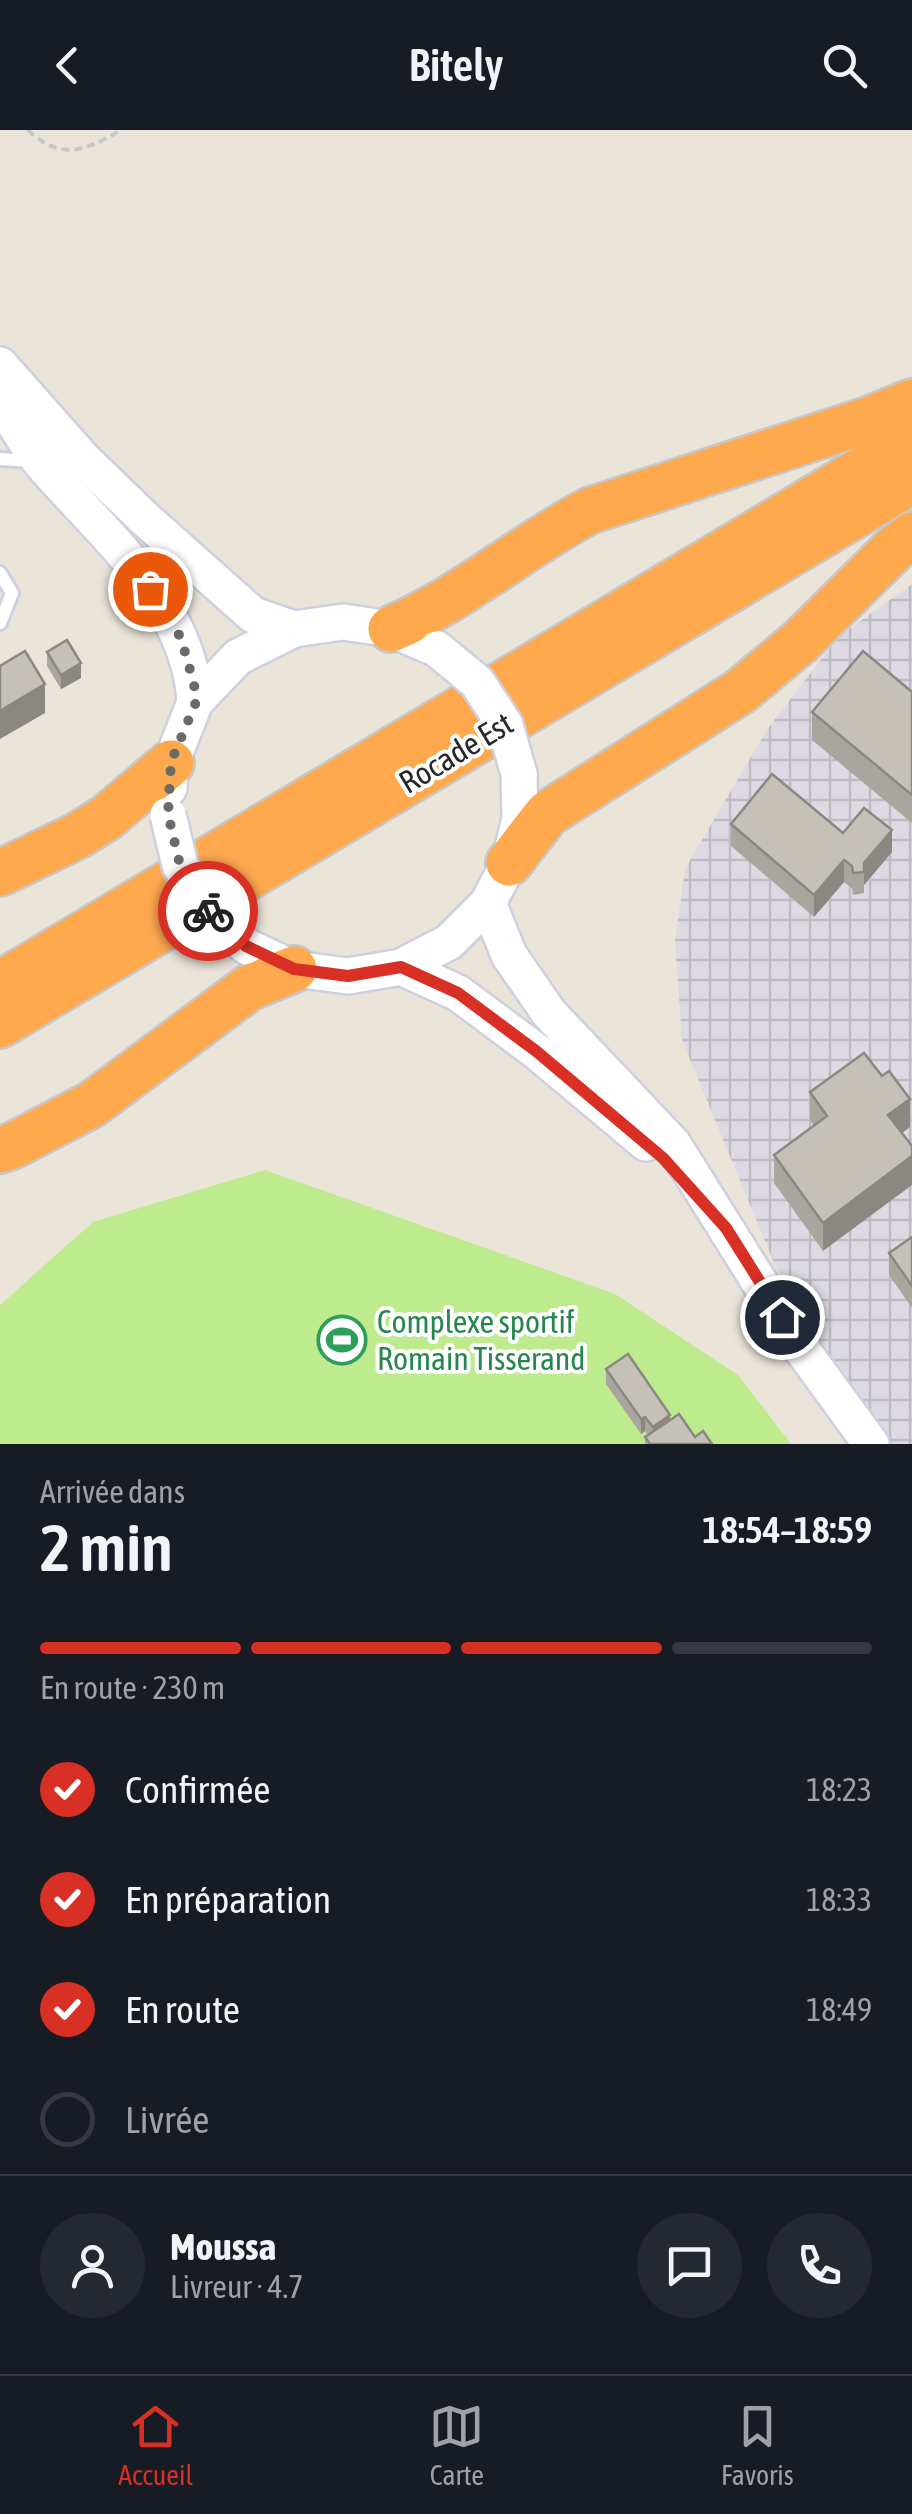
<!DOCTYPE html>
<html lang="fr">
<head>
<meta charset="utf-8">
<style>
  body { margin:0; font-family:"Asap Condensed",sans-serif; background:#242831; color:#f1f3f6; height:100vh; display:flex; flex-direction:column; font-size:38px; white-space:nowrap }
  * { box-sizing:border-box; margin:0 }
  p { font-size:32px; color:#9ea1a6 }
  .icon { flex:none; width:55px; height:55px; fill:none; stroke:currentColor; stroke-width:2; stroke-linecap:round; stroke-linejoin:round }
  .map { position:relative; height:1314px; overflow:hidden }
  .sheet { display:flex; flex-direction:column; background:#171b24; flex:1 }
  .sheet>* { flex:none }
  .pin { position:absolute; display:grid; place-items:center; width:85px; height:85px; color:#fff; margin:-42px; border:5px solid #fff; border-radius:50%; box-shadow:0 2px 10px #0007 }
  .courier { position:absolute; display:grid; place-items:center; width:100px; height:100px; margin:-50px; border:8px solid #d93025; border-radius:50%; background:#fff; color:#222; box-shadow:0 2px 12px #0007 }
  .headline em { font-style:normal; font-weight:600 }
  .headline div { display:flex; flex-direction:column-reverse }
  .headline { display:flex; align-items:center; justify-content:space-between; height:170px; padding:0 40px }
  h1 { font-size:65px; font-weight:600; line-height:75px }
  .bar { display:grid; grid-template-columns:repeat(4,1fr); gap:15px 10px; align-content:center; height:120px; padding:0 40px }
  .bar i { height:12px; border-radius:8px; background:#363941 }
  .bar .selected { background:#d93025 }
  .bar p { grid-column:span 4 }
  .line { display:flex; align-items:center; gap:25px; padding:0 40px; border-top:2px solid #363941 }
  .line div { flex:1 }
  .round { display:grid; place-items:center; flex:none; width:105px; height:105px; border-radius:52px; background:#242831 }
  ol { padding:0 40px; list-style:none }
  li { display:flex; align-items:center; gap:30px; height:110px }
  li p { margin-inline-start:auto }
  li .icon { padding:10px; border-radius:50%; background:#d93025; color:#fff; stroke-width:4 }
  li:last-child { color:#9ea1a6 }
  li i { width:55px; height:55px; border:5px solid #363941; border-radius:50% }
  header { display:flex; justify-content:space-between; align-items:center; height:130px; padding:0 40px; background:#171b24; font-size:45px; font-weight:600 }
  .tab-bar { display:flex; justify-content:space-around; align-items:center; height:140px; border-top:2px solid #363941; background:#171b24; font-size:28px; color:#9ea1a6 }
  .tab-bar a { display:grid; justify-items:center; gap:5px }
  .tab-bar .selected { color:#d93025 }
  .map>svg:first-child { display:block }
</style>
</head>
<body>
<header><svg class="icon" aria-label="back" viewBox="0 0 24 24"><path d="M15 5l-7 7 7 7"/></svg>Bitely<svg class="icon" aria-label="search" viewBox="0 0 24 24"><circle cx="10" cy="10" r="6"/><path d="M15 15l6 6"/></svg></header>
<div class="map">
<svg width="912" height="1314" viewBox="0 0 912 1314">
  <defs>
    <pattern id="industrial-grid" width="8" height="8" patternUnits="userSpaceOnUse" patternTransform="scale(2.5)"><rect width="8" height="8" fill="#dddae3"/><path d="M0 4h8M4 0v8" fill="none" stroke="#bebbc3"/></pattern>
  </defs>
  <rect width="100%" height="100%" fill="#ebe4d9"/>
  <polygon fill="url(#industrial-grid)" points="912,454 912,1314 885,1314 851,1268 774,1133 682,910 675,811 685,739 766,601 838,507"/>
  <polygon fill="#bdeb8e" points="265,1040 615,1164 738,1245 791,1314 0,1314 0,1175 93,1092"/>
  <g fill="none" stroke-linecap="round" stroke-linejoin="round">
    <g stroke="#ced0e1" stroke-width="18">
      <g id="lane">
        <polyline points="0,329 32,331"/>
        <polyline points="0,443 12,463 0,493"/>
      </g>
    </g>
    <g stroke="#ced0e1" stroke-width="40">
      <g id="secondary">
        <polyline points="0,235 83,329 144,388 253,485 294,499"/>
        <path d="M 0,270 C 14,292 27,316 43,335 C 103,404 190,475 195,572"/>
        <polyline points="169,658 171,633 195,572 238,527 294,499 343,492 391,499 437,519"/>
        <polyline points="488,773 509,825 549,883 673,1014 800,1217 871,1314"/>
        <polyline points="246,816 294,839 348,846 401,837 449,812 488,773 509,733 520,689 519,644"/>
        <polyline points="401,837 458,863 536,921 646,1013"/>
      </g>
    </g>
    <g stroke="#c7c7c7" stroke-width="50">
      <g id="highway">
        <path d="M 391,499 C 462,469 521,417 589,381 L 868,290 L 912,272"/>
        <polyline points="509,733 547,684 741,561 801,511 895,418 912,405"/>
        <polyline points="0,743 77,706 106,688 171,633"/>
        <polyline points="0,854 912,310"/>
        <polyline points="0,895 912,351"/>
        <polyline points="0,1020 12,1016 91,975 250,857 294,839"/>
      </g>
    </g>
    <path stroke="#c7c7c7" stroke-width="4" stroke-dasharray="8 5" stroke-linecap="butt" d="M 28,0 C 62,32 86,20 121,0"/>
    <use href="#lane" stroke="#fff" stroke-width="12"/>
    <use href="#secondary" stroke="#fff" stroke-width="35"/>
    <use href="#highway" stroke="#ffa94f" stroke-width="45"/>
    <g stroke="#ced0e1" stroke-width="40" stroke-linecap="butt">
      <g id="secondary-bridge">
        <polyline points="437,519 477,552 505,595 519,644"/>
        <polyline points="168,685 180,735 207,780 246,816"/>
      </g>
    </g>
    <use href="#secondary-bridge" stroke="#fff" stroke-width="35"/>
  </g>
  <g fill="#aaa69e">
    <polygon points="47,522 81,548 61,559 47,536"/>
    <polygon points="912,562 912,693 812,610 812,582"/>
    <polygon points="731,694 843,703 892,722 864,755 864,763 853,765 852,758 844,752 814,787 731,716"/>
    <polygon points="810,962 910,997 902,1003 823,1121 774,1053 774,1025 814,996 810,990"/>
    <polygon points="912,1107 912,1178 889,1145 889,1123"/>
    <polygon points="606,1239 670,1290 695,1307 712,1314 645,1314 645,1307 648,1305 645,1301 641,1304 606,1254"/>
  </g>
  <g fill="#8b8781">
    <polygon points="81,533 81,548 61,559 61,545"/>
    <polygon points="45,554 45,583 0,609 0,581"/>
    <polygon points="892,700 892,722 864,755 864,733"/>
    <polygon points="844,730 844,752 814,787 814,765"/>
    <polygon points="910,969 910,997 888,1013 888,985"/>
    <polygon points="912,1026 912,1055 823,1121 823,1093"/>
    <polygon points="670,1285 670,1300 653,1312 653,1297"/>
    <polygon points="645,1287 645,1301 641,1304 641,1289"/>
  </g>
  <g fill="#c6c1b8" stroke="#8b8781" stroke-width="2.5">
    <polygon points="67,510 81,533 61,545 47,522"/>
    <polygon points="25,521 45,554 0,581 0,536"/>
    <polygon points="863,521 912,562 912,665 812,582"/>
    <polygon points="772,644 843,703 864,678 892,700 864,733 864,742 853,743 852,736 844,730 814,765 731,694"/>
    <polygon points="864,923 882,946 889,941 910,969 888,985 912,1016 912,1026 823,1093 774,1025 827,986 810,962"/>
    <polygon points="912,1107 912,1156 889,1123"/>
    <polygon points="628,1224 670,1285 653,1297 645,1287 641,1289 606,1239"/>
    <polygon points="679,1284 695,1307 703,1301 712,1314 650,1314 645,1307"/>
  </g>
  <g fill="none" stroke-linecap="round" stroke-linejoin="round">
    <polyline stroke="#6c6a66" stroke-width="10" stroke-dasharray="0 18" points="150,459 181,508 194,554 196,572 171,632 168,684 180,735 208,781"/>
    <polyline stroke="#d93025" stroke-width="12" points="208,781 246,816 294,839 348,846 401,837 458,863 536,921 663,1028 726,1098 782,1187"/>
  </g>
  <defs>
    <g id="stadium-ring" transform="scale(2.5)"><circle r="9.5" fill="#fff" stroke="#2e9e5b" stroke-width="1.5"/><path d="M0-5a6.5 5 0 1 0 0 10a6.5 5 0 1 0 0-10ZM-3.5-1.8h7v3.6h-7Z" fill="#2e9e5b"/></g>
  </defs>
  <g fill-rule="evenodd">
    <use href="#stadium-ring" x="342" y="1210"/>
  </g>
  <g text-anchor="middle" stroke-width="8" stroke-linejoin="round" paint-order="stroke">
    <g font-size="32" fill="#282828" stroke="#fff">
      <text transform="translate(456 623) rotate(-31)" y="11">Rocade Est</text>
    </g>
    <g font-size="32" fill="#27864d" stroke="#fff" text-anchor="start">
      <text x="377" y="1203">Complexe sportif<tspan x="377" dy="37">Romain Tisserand</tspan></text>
    </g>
  </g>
</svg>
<div class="pin" style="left:150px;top:459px;background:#ea580c"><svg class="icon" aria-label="bag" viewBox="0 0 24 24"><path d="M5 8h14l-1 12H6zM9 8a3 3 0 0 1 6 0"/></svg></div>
<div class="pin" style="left:782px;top:1187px;background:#1f2937"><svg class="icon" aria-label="home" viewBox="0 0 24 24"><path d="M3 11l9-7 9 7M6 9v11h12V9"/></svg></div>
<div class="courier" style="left:208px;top:781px"><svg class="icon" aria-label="bike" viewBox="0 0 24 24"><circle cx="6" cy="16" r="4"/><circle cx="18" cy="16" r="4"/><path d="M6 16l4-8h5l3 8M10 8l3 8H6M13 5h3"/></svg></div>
</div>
<section class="sheet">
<div class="headline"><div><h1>2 min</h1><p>Arrivée dans</p></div><em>18:54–18:59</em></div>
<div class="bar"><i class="selected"></i><i class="selected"></i><i class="selected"></i><i></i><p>En route · 230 m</p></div>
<ol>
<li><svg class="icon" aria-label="check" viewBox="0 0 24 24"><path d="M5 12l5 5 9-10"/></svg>Confirmée<p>18:23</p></li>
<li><svg class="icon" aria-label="check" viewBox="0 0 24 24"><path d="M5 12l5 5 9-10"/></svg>En préparation<p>18:33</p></li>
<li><svg class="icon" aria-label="check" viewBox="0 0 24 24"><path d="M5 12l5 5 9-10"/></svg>En route<p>18:49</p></li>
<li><i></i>Livrée</li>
</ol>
<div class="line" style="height:180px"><a class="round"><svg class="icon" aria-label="person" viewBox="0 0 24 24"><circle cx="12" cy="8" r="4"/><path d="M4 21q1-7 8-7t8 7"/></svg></a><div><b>Moussa</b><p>Livreur · 4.7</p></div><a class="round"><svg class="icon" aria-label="chat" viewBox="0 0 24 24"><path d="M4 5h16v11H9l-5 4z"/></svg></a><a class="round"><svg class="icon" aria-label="phone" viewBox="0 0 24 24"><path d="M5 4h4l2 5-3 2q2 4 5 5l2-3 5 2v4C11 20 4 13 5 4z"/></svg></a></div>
</section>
<nav class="tab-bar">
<a class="selected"><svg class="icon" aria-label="home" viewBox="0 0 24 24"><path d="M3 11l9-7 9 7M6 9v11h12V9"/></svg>Accueil</a>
<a><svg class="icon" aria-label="map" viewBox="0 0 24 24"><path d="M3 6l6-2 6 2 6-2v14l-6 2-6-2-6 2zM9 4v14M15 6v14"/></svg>Carte</a>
<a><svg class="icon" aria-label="saved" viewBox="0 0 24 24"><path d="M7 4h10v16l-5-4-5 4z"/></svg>Favoris</a>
</nav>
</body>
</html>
